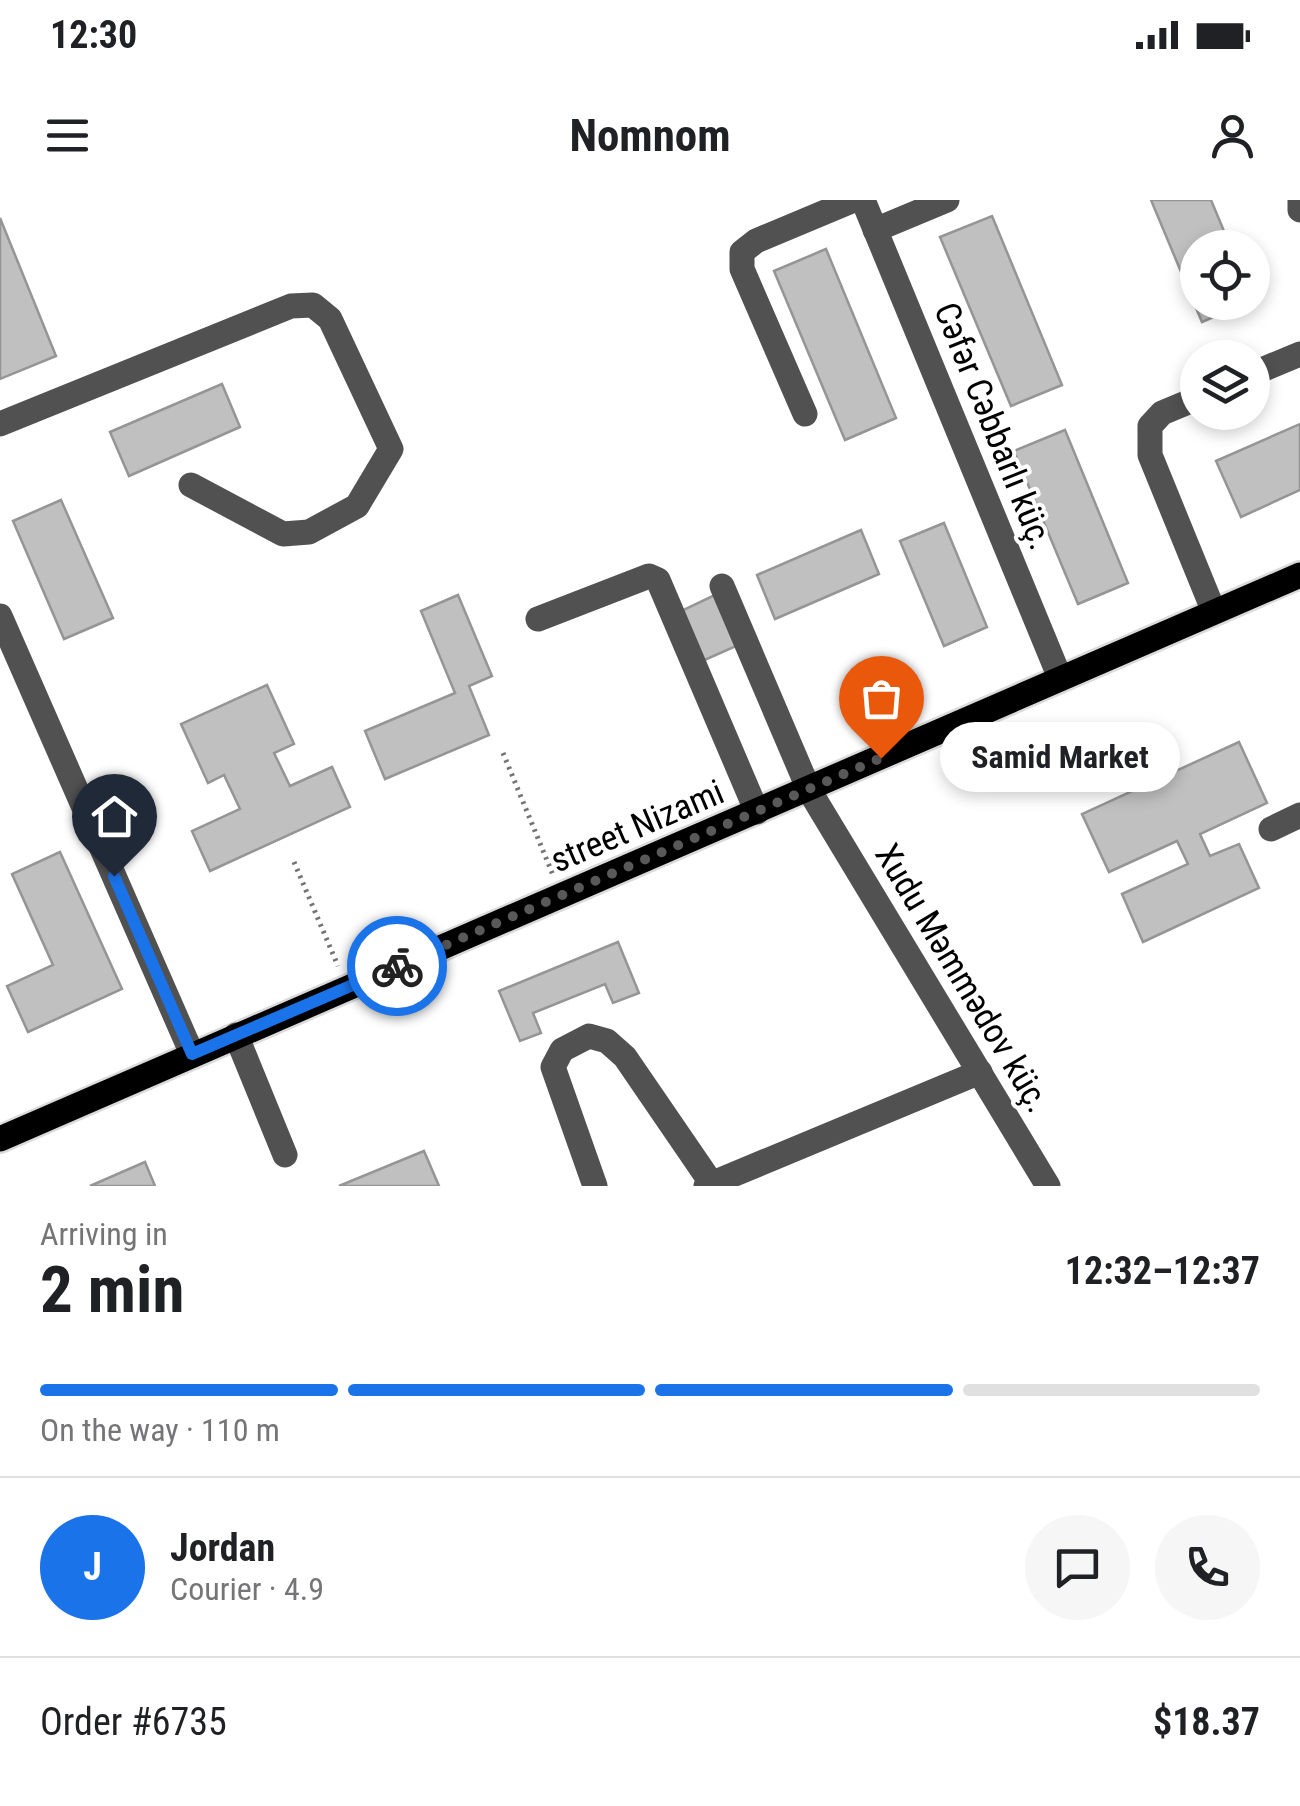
<!DOCTYPE html>
<html lang="en">
<head>
<meta charset="utf-8">
<style>
  body { margin:0; font-family:"Roboto Condensed",sans-serif; background:#f6f6f6; color:#202124; height:100vh; display:flex; flex-direction:column; font-size:38px; white-space:nowrap }
  * { box-sizing:border-box; margin:0 }
  p { font-size:32px; color:#757577 }
  .icon { flex:none; width:55px; height:55px; fill:none; stroke:currentColor; stroke-width:2; stroke-linecap:round; stroke-linejoin:round }
  .map { position:relative; height:986px; overflow:hidden }
  .drawer { display:flex; flex-direction:column; background:#fff; flex:1 }
  .drawer>* { flex:none }
  .controls { position:absolute; left:1180px; top:30px; display:grid; gap:20px }
  .controls a { display:grid; place-items:center; width:90px; height:90px; border-radius:50%; background:#fff; box-shadow:0 5px 15px #0003; font-size:50px }
  .pin { position:absolute; display:grid; place-items:center; width:85px; height:85px; color:#fff; margin:-102px -42px; border-radius:50% 50% 50% 0; rotate:-45deg; box-shadow:0 0 10px #0007 }
  .pin .icon { rotate:45deg }
  .courier { position:absolute; display:grid; place-items:center; width:100px; height:100px; margin:-50px; border:8px solid #1a73e8; border-radius:50%; background:#fff; color:#222; box-shadow:0 2px 12px #0007 }
  .bubble { position:absolute; height:70px; border-radius:35px; background:#fff; box-shadow:0 5px 15px #0003; font-size:32px; font-weight:700; line-height:70px; text-align:center }
  .overview em { font-style:normal; font-weight:700 }
  .overview div { display:flex; flex-direction:column-reverse }
  .overview { display:flex; align-items:center; justify-content:space-between; height:170px; padding:0 40px }
  h1 { font-size:65px; font-weight:700; line-height:75px }
  .bar { display:grid; grid-template-columns:repeat(4,1fr); gap:15px 10px; align-content:center; height:120px; padding:0 40px }
  .bar i { height:12px; border-radius:8px; background:#e0e0e0 }
  .bar .current { background:#1a73e8 }
  .bar p { grid-column:span 4 }
  .line { display:flex; align-items:center; gap:25px; padding:0 40px; border-top:2px solid #e0e0e0 }
  .line div { flex:1 }
  .round { display:grid; place-items:center; flex:none; width:105px; height:105px; border-radius:52px; background:#f6f6f6 }
  .status { display:flex; justify-content:space-between; align-items:center; height:70px; padding:0 50px; background:#fff; direction:ltr }
  .status svg { height:28px; fill:currentColor }
  header { display:flex; justify-content:space-between; align-items:center; height:130px; padding:0 40px; background:#fff; font-size:45px; font-weight:700 }
  .map>svg:first-child { display:block }
</style>
</head>
<body>
<div class="status"><b>12:30</b><svg viewBox="0 0 49 12"><path d="M0 12V9h3v3zM5 12V6h3v6zM10 12V3h3v9zM15 12V0h3v12zM26 1h20v11H26zM47 4h2v5h-2z"/></svg></div>
<header><svg class="icon" aria-label="menu" viewBox="0 0 24 24"><path d="M4 6h16M4 12h16M4 18h16"/></svg>Nomnom<svg class="icon" aria-label="person" viewBox="0 0 24 24"><circle cx="12" cy="8" r="4"/><path d="M4 21q1-7 8-7t8 7"/></svg></header>
<div class="map">
<svg width="1300" height="986" viewBox="0 0 1300 986">
  <rect width="100%" height="100%" fill="#fff"/>
  <g fill="#c0c0c0" stroke="#959595" stroke-width="2.5">
    <polygon points="1151,0 1211,0 1231,48 1198,48 1198,102 1248,102 1202,122"/>
    <polygon points="992,16 1062,185 1011,206 940,37"/>
    <polygon points="0,18 56,156 0,179"/>
    <polygon points="826,49 896,218 845,240 774,71"/>
    <polygon points="222,184 240,227 129,276 110,232"/>
    <polygon points="1300,224 1300,290 1241,317 1216,261"/>
    <polygon points="1065,230 1128,383 1078,404 1014,251"/>
    <polygon points="61,300 113,418 64,439 13,321"/>
    <polygon points="944,323 987,427 944,446 900,341"/>
    <polygon points="861,330 879,374 775,419 757,375"/>
    <polygon points="719,393 743,443 700,462 677,413"/>
    <polygon points="458,395 492,476 469,486 489,535 385,579 365,531 455,493 421,411"/>
    <polygon points="267,485 294,544 274,553 290,586 332,567 350,607 210,671 192,631 240,609 224,575 208,583 181,524"/>
    <polygon points="1239,542 1267,603 1200,634 1210,656 1239,644 1259,688 1143,742 1122,694 1188,664 1177,641 1109,672 1082,614"/>
    <polygon points="60,652 122,789 28,832 7,786 53,765 12,674"/>
    <polygon points="618,742 639,793 613,803 605,784 533,813 541,833 520,841 499,791"/>
    <polygon points="424,951 439,986 339,986"/>
    <polygon points="145,962 155,986 90,986"/>
  </g>
  <g fill="none" stroke-linecap="round" stroke-linejoin="round">
    <g stroke="#dbdbdb" stroke-width="30">
      <polyline id="major" points="0,939 1300,375"/>
    </g>
    <g stroke="#737373" stroke-width="5" stroke-dasharray="2.5 5" stroke-linecap="butt">
      <polyline points="503,553 553,675"/>
      <polyline points="294,662 338,766"/>
    </g>
    <g stroke="#515151" stroke-width="25">
      <polyline points="863,0 1060,478"/>
      <polyline points="1300,1 1300,10"/>
      <polyline points="875,30 947,0"/>
      <polyline points="1252,174 1300,154"/>
      <polyline points="1198,198 1162,213 1150,226 1150,255 1214,412"/>
      <polyline points="805,214 742,69 742,52 756,41 854,0"/>
      <polyline points="0,224 291,106 313,105 330,119 391,249 357,306 309,332 283,334 191,285"/>
      <polyline points="722,386 809,590 1048,986"/>
      <polyline points="0,416 192,854"/>
      <polyline points="538,419 649,376 658,380 757,612"/>
      <polyline points="1271,629 1300,615"/>
      <polyline points="236,835 285,955"/>
      <polyline points="595,986 553,867 562,850 589,836 607,841 625,857 712,984"/>
      <polyline points="706,986 980,872"/>
    </g>
    <use href="#major" stroke="#000" stroke-width="25"/>
  </g>
  <g fill="none" stroke-linecap="round" stroke-linejoin="round">
    <polyline stroke="#595959" stroke-width="10" stroke-dasharray="0 18" points="397,766 881,558"/>
    <polyline stroke="#1a73e8" stroke-width="12" points="114,676 192,854 397,766"/>
  </g>
  <g text-anchor="middle" stroke-width="8" stroke-linejoin="round" paint-order="stroke">
    <g font-size="35" fill="#000" stroke="#fff">
      <text transform="translate(994 226) rotate(68)" y="12">Cəfər Cəbbarlı küç.</text>
      <text transform="translate(637 626) rotate(-23)" y="12">street Nizami</text>
      <text transform="translate(963 778) rotate(59)" y="12">Xudu Məmmədov küç.</text>
    </g>
  </g>
</svg>
<div class="controls">
<a><svg class="icon" aria-label="locate" viewBox="0 0 24 24"><circle cx="12" cy="12" r="6"/><path d="M12 2v4M12 18v4M2 12h4M18 12h4"/></svg></a>
<a><svg class="icon" aria-label="layers" viewBox="0 0 24 24"><path d="M12 4l9 5-9 5-9-5zM3 14l9 5 9-5"/></svg></a>
</div>
<div class="pin" style="left:881px;top:558px;background:#ea580c"><svg class="icon" aria-label="bag" viewBox="0 0 24 24"><path d="M5 8h14l-1 12H6zM9 8a3 3 0 0 1 6 0"/></svg></div>
<div class="pin" style="left:114px;top:676px;background:#1f2937"><svg class="icon" aria-label="home" viewBox="0 0 24 24"><path d="M3 11l9-7 9 7M6 9v11h12V9"/></svg></div>
<div class="courier" style="left:397px;top:766px"><svg class="icon" aria-label="bike" viewBox="0 0 24 24"><circle cx="6" cy="16" r="4"/><circle cx="18" cy="16" r="4"/><path d="M6 16l4-8h5l3 8M10 8l3 8H6M13 5h3"/></svg></div>
<div class="bubble" style="left:940px;top:522px;width:240px">Samid Market</div>
</div>
<section class="drawer">
<div class="overview"><div><h1>2 min</h1><p>Arriving in</p></div><em>12:32–12:37</em></div>
<div class="bar"><i class="current"></i><i class="current"></i><i class="current"></i><i></i><p>On the way · 110 m</p></div>
<div class="line" style="height:180px"><b class="round" style="background:#1a73e8;color:#fff">J</b><div><b>Jordan</b><p>Courier · 4.9</p></div><a class="round"><svg class="icon" aria-label="chat" viewBox="0 0 24 24"><path d="M4 5h16v11H9l-5 4z"/></svg></a><a class="round"><svg class="icon" aria-label="phone" viewBox="0 0 24 24"><path d="M5 4h4l2 5-3 2q2 4 5 5l2-3 5 2v4C11 20 4 13 5 4z"/></svg></a></div>
<div class="line" style="height:130px"><div>Order #6735</div><b>$18.37</b></div>
</section>
</body>
</html>
